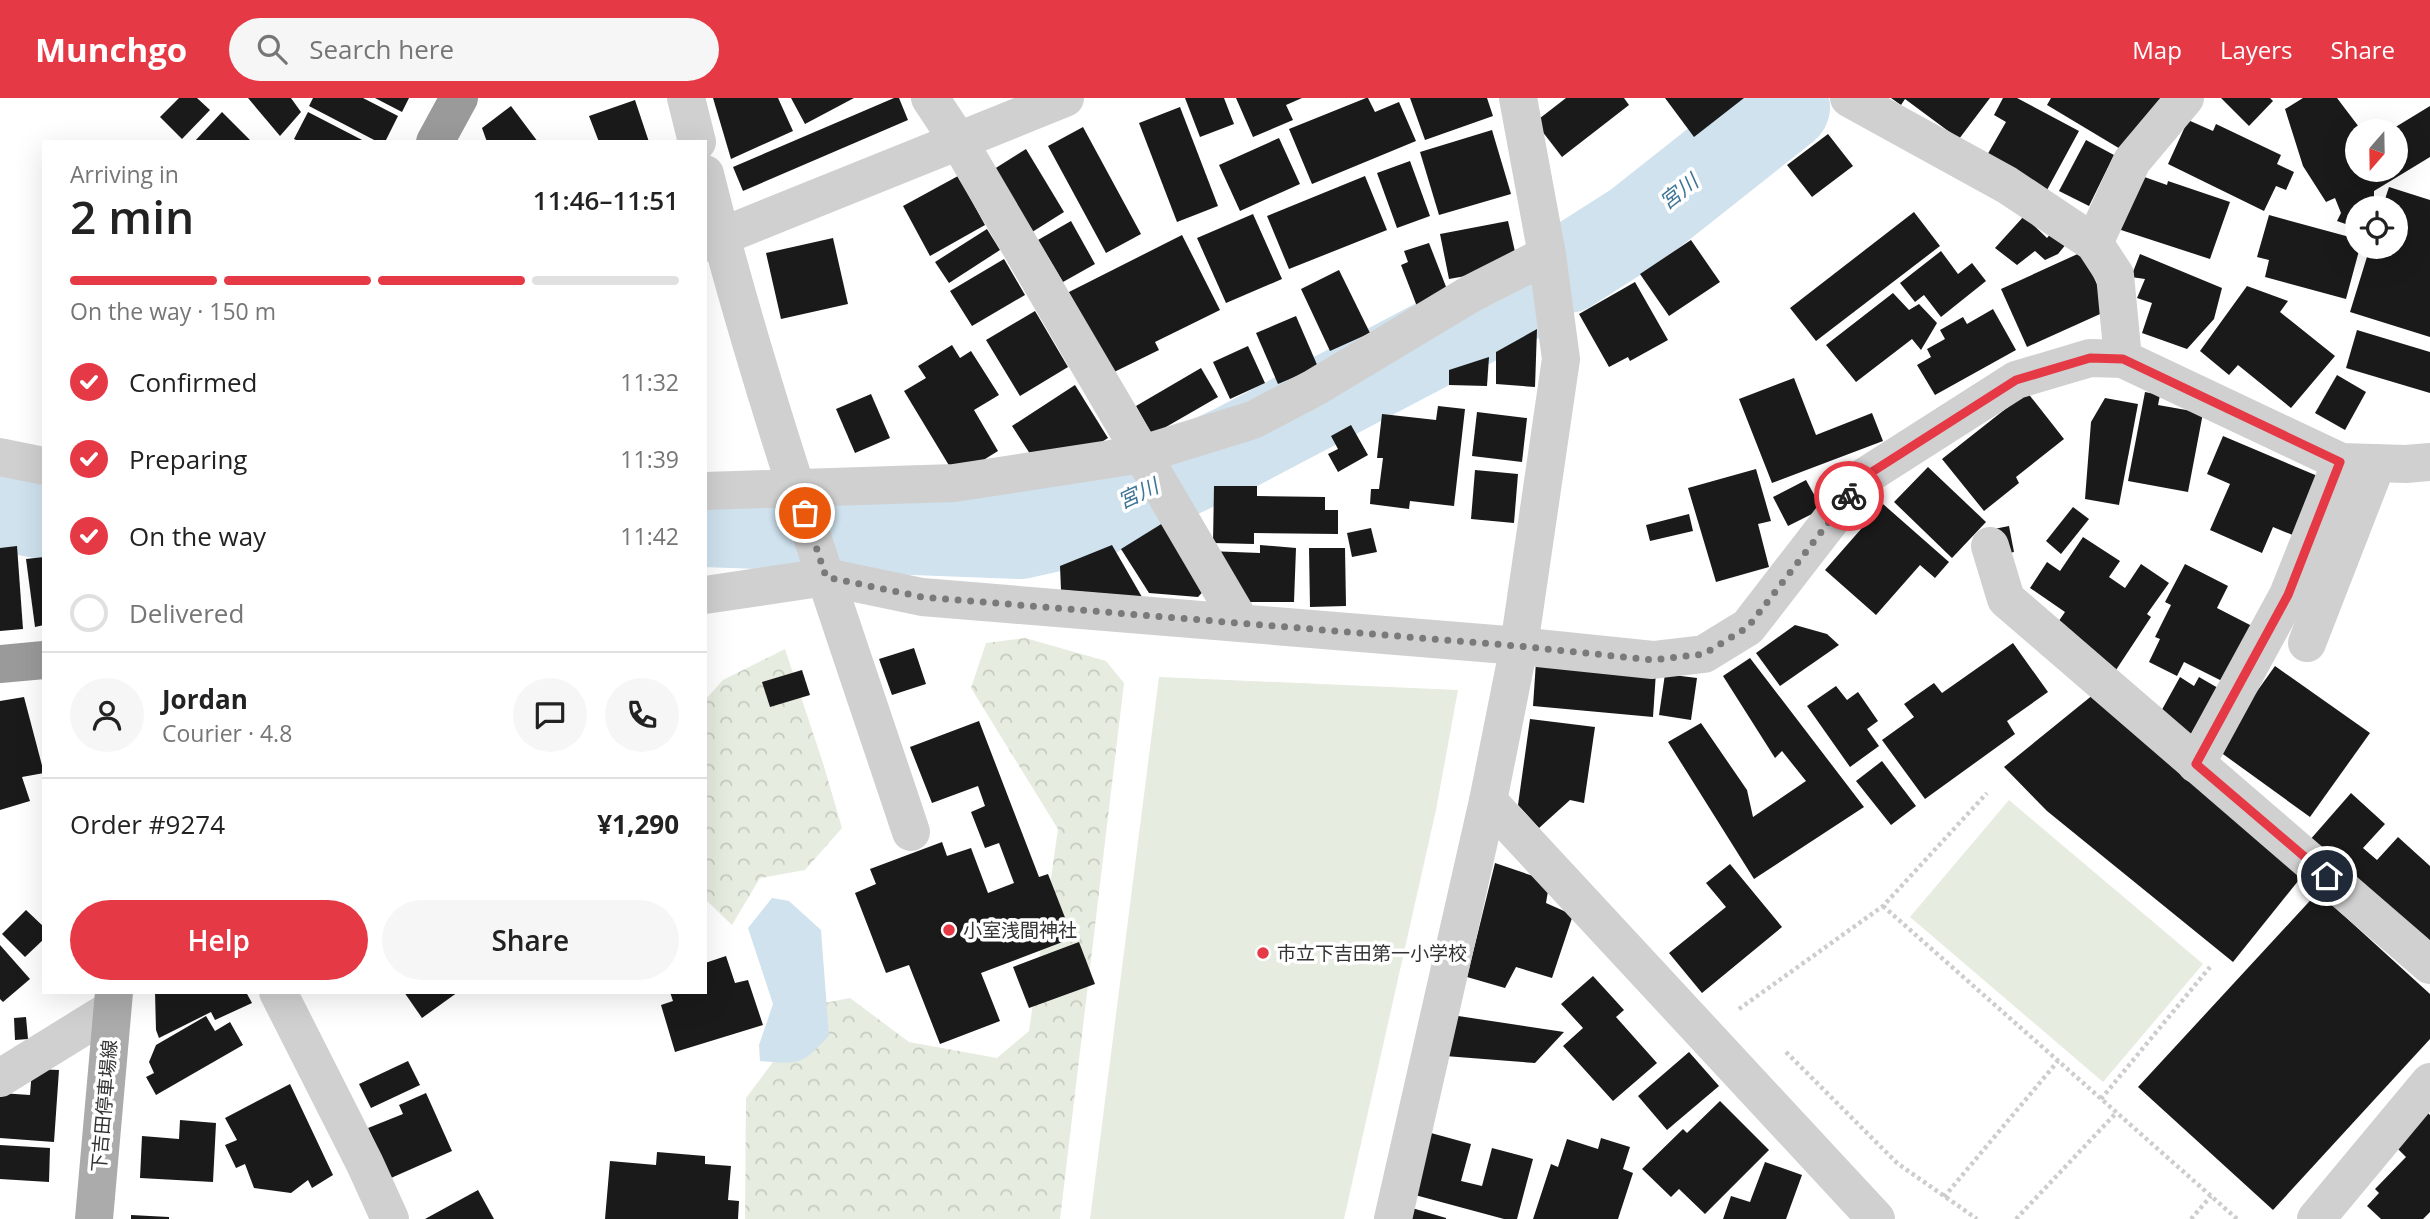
<!DOCTYPE html>
<html lang="en">
<head>
<meta charset="utf-8">
<style>
  body { margin:0; font-family:"Open Sans","Noto Sans JP",sans-serif; background:#f6f6f6; color:#222; height:100vh; display:flex; flex-direction:column; font-size:26px; white-space:nowrap }
  * { box-sizing:border-box; margin:0 }
  p { font-size:23px; color:#767676 }
  .icon { flex:none; width:38px; height:38px; fill:none; stroke:currentColor; stroke-width:2; stroke-linecap:round; stroke-linejoin:round }
  .map { position:relative; flex:1; overflow:hidden }
  .panel { position:absolute; left:42px; top:42px; width:665px; height:854px; display:flex; flex-direction:column; background:#fff; border-radius:0px; box-shadow:0 7px 28px #0002 }
  .panel>* { flex:none }
  .needle { width:46px; rotate:200deg }
  .tools { position:absolute; left:2345px; top:21px; display:grid; gap:14px }
  .tools a { display:grid; place-items:center; width:63px; height:63px; border-radius:50%; background:#fff; box-shadow:0 7px 28px #0002; font-size:35px }
  .pin { position:absolute; display:grid; place-items:center; width:60px; height:60px; color:#fff; margin:-30px; border:4px solid #fff; border-radius:50%; box-shadow:0 2px 7px #0007 }
  .courier { position:absolute; display:grid; place-items:center; width:70px; height:70px; margin:-35px; border:5px solid #e63946; border-radius:50%; background:#fff; color:#222; box-shadow:0 2px 9px #0007 }
  .overview em { font-style:normal; font-weight:600 }
  .overview div { display:flex; flex-direction:column-reverse }
  .overview { display:flex; align-items:center; justify-content:space-between; height:119px; padding:0 28px }
  h1 { font-size:46px; font-weight:600; line-height:52px }
  .bar { display:grid; grid-template-columns:repeat(4,1fr); gap:10px 7px; align-content:center; height:84px; padding:0 28px }
  .bar i { height:9px; border-radius:5px; background:#e0e0e0 }
  .bar .on { background:#e63946 }
  .bar p { grid-column:span 4 }
  .line { display:flex; align-items:center; gap:18px; padding:0 28px; border-top:2px solid #e0e0e0 }
  .line div { flex:1 }
  .round { display:grid; place-items:center; flex:none; width:74px; height:74px; border-radius:37px; background:#f6f6f6 }
  ol { padding:0 28px; list-style:none }
  li { display:flex; align-items:center; gap:21px; height:77px }
  li p { margin-inline-start:auto }
  li .icon { padding:7px; border-radius:50%; background:#e63946; color:#fff; stroke-width:4 }
  li:last-child { color:#767676 }
  li i { width:38px; height:38px; border:4px solid #e0e0e0; border-radius:50% }
  .primary-button { display:flex; gap:14px; margin-top:auto; padding:14px 28px }
  .primary-button a { flex:1; height:80px; border-radius:42px; background:#e63946; color:#fff; font-size:28px; font-weight:600; line-height:80px; text-align:center }
  .primary-button a+a { background:#f6f6f6; color:#222 }
  header { display:flex; align-items:center; gap:42px; box-sizing:border-box; height:98px; padding:0 35px; background:#e63946; color:#fff }
  header strong { font-size:33px }
  nav { display:flex; gap:38px; margin-inline-start:auto; font-size:24px }
  .search { width:490px; height:63px; background:#f6f6f6; display:flex; align-items:center; gap:18px; box-sizing:border-box; padding:0 24px; border-radius:38px; color:#767676; font-size:26px }
  .map>svg:first-child { display:block }
</style>
</head>
<body>
<header>
<strong>Munchgo</strong>
<div class="search"><svg class="icon" aria-label="search" viewBox="0 0 24 24"><circle cx="10" cy="10" r="6"/><path d="M15 15l6 6"/></svg>Search here</div>
<nav><a>Map</a><a>Layers</a><a>Share</a></nav>
</header>
<div class="map">
<svg width="2430" height="1121" viewBox="0 0 2430 1121">
  <defs>
    <pattern id="forest-crowns" width="20" height="18" patternUnits="userSpaceOnUse" patternTransform="scale(1.75)"><rect width="20" height="18" fill="#e6ecdf"/><path d="M2 6a3 3 0 1 1 6 0M12 15a3 3 0 1 1 6 0" fill="none" stroke="#c6cbc0"/></pattern>
  </defs>
  <rect width="100%" height="100%" fill="#fff"/>
  <g fill="url(#forest-crowns)">
    <polygon points="1025,540 1106,563 1124,585 1060,1121 745,1121 746,1000 782,952 772,915 850,900 909,944 997,960 1029,933 1058,731 971,590 986,545"/>
    <polygon points="785,551 823,665 842,730 805,772 760,780 732,827 705,801 705,602 723,582"/>
  </g>
  <g fill="#e6ecdf">
    <polygon points="1159,579 1458,592 1436,712 1344,1121 1090,1121"/>
    <polygon points="2009,702 2203,866 2103,984 1910,819"/>
  </g>
  <path fill="#cfe2ee" d="M 772,800 L 789,803 L 821,832 L 829,938 C 800,968 801,966 760,963 L 759,947 L 773,906 L 748,830 Z"/>
  <g fill="none" stroke-linecap="round" stroke-linejoin="round">
    <g stroke="#cfe2ee" stroke-width="88">
      <polyline points="1568,171 1637,127 1786,9"/>
      <polyline points="0,409 44,417"/>
      <polyline points="705,425 1020,437 1078,424 1237,349 1530,195"/>
    </g>
  </g>
  <g fill="#1a1a1a">
    <polygon points="179,0 197,0 210,12 182,41 160,19"/>
    <polygon points="248,0 291,0 301,14 280,38"/>
    <polygon points="313,0 363,0 398,18 385,44 378,44 309,8"/>
    <polygon points="375,0 409,0 402,14"/>
    <polygon points="713,0 778,0 793,33 731,61"/>
    <polygon points="791,0 854,0 805,26"/>
    <polygon points="894,0 899,0 908,22 743,93 733,69"/>
    <polygon points="1185,0 1224,0 1234,26 1200,39"/>
    <polygon points="1236,0 1302,0 1286,7 1293,22 1253,39"/>
    <polygon points="1366,0 1368,0 1375,14 1399,4 1416,43 1312,86 1289,31"/>
    <polygon points="1410,0 1487,0 1493,18 1425,42"/>
    <polygon points="1566,0 1624,0 1629,7 1562,59 1535,24"/>
    <polygon points="1665,0 1744,0 1694,39"/>
    <polygon points="1891,0 1990,0 1959,41 1905,1 1901,7"/>
    <polygon points="2003,0 2017,0 2079,33 2047,92 1986,59 2006,24 1994,17"/>
    <polygon points="2051,0 2168,0 2122,52 2047,7"/>
    <polygon points="2221,0 2270,0 2273,3 2249,28"/>
    <polygon points="2303,0 2337,0 2362,33 2357,33 2357,72 2396,72 2396,33 2389,33 2430,8 2430,59 2374,93 2374,110 2357,110 2357,130 2337,123 2341,115 2335,100 2326,104 2303,68 2285,11"/>
    <polygon points="635,2 649,44 599,44 589,18"/>
    <polygon points="511,8 538,44 487,44 482,30"/>
    <polygon points="1180,9 1218,108 1177,124 1139,25"/>
    <polygon points="222,14 252,44 194,44"/>
    <polygon points="308,14 366,44 300,44 294,41"/>
    <polygon points="2188,22 2213,33 2216,26 2281,57 2277,66 2294,74 2286,92 2276,88 2264,113 2168,66"/>
    <polygon points="1083,29 1141,136 1106,155 1048,48"/>
    <polygon points="1492,32 1511,96 1439,117 1420,54"/>
    <polygon points="1828,36 1853,68 1812,99 1787,67"/>
    <polygon points="1279,40 1300,86 1240,113 1219,67"/>
    <polygon points="2086,42 2114,57 2089,108 2059,93"/>
    <polygon points="1026,51 1064,114 1029,136 991,73"/>
    <polygon points="1410,63 1430,118 1397,130 1377,75"/>
    <polygon points="2136,76 2167,87 2168,83 2230,104 2210,161 2118,131"/>
    <polygon points="958,78 985,127 930,158 903,108"/>
    <polygon points="1365,78 1387,132 1289,171 1267,118"/>
    <polygon points="2389,89 2430,102 2430,239 2350,214 2370,149 2396,149 2396,110 2382,110"/>
    <polygon points="1914,114 1940,148 1816,243 1790,210"/>
    <polygon points="1253,116 1282,181 1226,205 1197,140"/>
    <polygon points="2269,117 2357,141 2357,149 2360,149 2346,201 2265,179 2269,162 2257,159"/>
    <polygon points="2024,118 2047,140 2053,133 2067,145 2058,156 2045,162 2035,153 2017,167 1995,150"/>
    <polygon points="1071,123 1095,166 1063,184 1038,142"/>
    <polygon points="1508,123 1516,158 1499,172 1449,181 1440,136"/>
    <polygon points="987,131 1000,152 949,185 935,164"/>
    <polygon points="1182,137 1220,212 1155,244 1159,252 1108,277 1067,195"/>
    <polygon points="833,140 848,206 781,221 766,155"/>
    <polygon points="1691,142 1720,184 1669,218 1640,176"/>
    <polygon points="1429,145 1450,199 1418,211 1401,167 1408,164 1404,153"/>
    <polygon points="1941,153 1958,176 1972,165 1986,183 1941,219 1924,197 1915,204 1900,185"/>
    <polygon points="2082,154 2109,212 2027,249 2001,191"/>
    <polygon points="2140,156 2222,190 2214,221 2187,251 2142,235 2152,205 2137,200 2145,181 2131,179"/>
    <polygon points="1004,161 1025,197 972,228 950,193"/>
    <polygon points="1339,172 1370,235 1330,253 1301,191"/>
    <polygon points="1635,184 1668,242 1630,263 1628,259 1609,269 1579,216"/>
    <polygon points="2247,188 2288,203 2280,214 2335,258 2291,310 2238,267 2229,277 2200,253"/>
    <polygon points="1893,195 1909,212 1919,206 1937,225 1921,252 1912,241 1856,284 1826,247"/>
    <polygon points="1993,211 2016,252 1935,297 1917,267 1931,259 1927,251 1945,241 1940,232 1963,219 1967,226"/>
    <polygon points="1035,213 1068,269 1020,298 986,242"/>
    <polygon points="1296,218 1318,269 1278,286 1256,235"/>
    <polygon points="1537,231 1535,289 1496,286 1496,254"/>
    <polygon points="2357,232 2430,254 2430,295 2346,270"/>
    <polygon points="952,247 960,260 971,253 999,297 974,312 998,353 956,379 904,293 926,280 918,268"/>
    <polygon points="1248,248 1265,285 1230,301 1213,264"/>
    <polygon points="1489,259 1487,288 1449,287 1449,272"/>
    <polygon points="1201,270 1218,299 1152,337 1136,308"/>
    <polygon points="2337,277 2366,294 2345,332 2315,315"/>
    <polygon points="1794,280 1816,337 1872,315 1883,343 1772,385 1739,301"/>
    <polygon points="1075,287 1108,340 1084,355 1036,365 1012,328"/>
    <polygon points="2027,294 2064,341 2016,379 2019,385 1984,413 1942,361"/>
    <polygon points="2145,294 2160,297 2158,307 2203,315 2188,394 2128,383"/>
    <polygon points="871,296 890,340 855,355 836,311"/>
    <polygon points="2105,300 2138,306 2119,407 2085,401 2091,324"/>
    <polygon points="1438,308 1465,311 1454,408 1410,403 1409,411 1370,406 1371,391 1379,391 1383,360 1377,360 1382,316 1436,322"/>
    <polygon points="1477,314 1527,320 1522,364 1472,358"/>
    <polygon points="1351,327 1368,357 1338,374 1328,356 1338,351 1331,338"/>
    <polygon points="2223,338 2320,379 2295,438 2273,429 2262,455 2210,432 2230,386 2207,376"/>
    <polygon points="1928,369 1986,424 1952,460 1894,404"/>
    <polygon points="1756,371 1771,423 1758,426 1769,469 1716,484 1688,390"/>
    <polygon points="1475,372 1518,376 1514,425 1471,421"/>
    <polygon points="1806,382 1822,411 1788,428 1773,399"/>
    <polygon points="1214,388 1257,388 1257,398 1325,399 1325,412 1338,412 1338,436 1254,435 1254,446 1213,445"/>
    <polygon points="1883,406 1949,464 1935,480 1920,467 1876,517 1825,472"/>
    <polygon points="2073,409 2089,421 2061,456 2046,443"/>
    <polygon points="1689,416 1693,433 1650,443 1646,427"/>
    <polygon points="1171,420 1208,488 1198,499 1149,495 1121,451"/>
    <polygon points="2009,428 2014,454 1999,457 1994,431"/>
    <polygon points="1371,430 1377,454 1352,459 1347,435"/>
    <polygon points="2083,439 2120,463 2109,479 2125,490 2141,466 2169,485 2147,516 2151,519 2114,575 2052,533 2065,514 2030,490 2047,464 2060,473"/>
    <polygon points="1112,447 1142,499 1061,492 1060,468"/>
    <polygon points="1260,447 1296,450 1294,504 1242,504 1208,453 1260,455"/>
    <polygon points="17,448 23,531 0,533 0,450"/>
    <polygon points="1309,450 1345,450 1346,508 1310,509"/>
    <polygon points="44,459 44,527 35,529 26,461"/>
    <polygon points="2185,466 2228,488 2217,510 2252,528 2224,584 2184,564 2177,578 2149,564 2160,541 2155,539 2171,507 2165,504"/>
    <polygon points="1795,527 1827,536 1839,547 1780,588 1756,555"/>
    <polygon points="2013,545 2048,594 2007,623 2015,636 1925,701 1882,642 1914,619 1904,606 1934,585 1942,595"/>
    <polygon points="914,550 926,586 892,597 879,561"/>
    <polygon points="1750,560 1864,709 1754,781 1668,644 1701,625 1747,692 1753,719 1806,683 1782,653 1775,660 1723,578"/>
    <polygon points="1536,564 1656,574 1653,619 1533,608"/>
    <polygon points="2275,568 2370,635 2310,719 2216,651"/>
    <polygon points="802,572 810,597 770,609 762,584"/>
    <polygon points="1665,576 1697,580 1691,622 1659,617"/>
    <polygon points="2180,579 2194,588 2199,579 2218,590 2191,636 2159,617"/>
    <polygon points="1836,588 1847,602 1858,594 1878,623 1867,631 1879,648 1850,669 1807,608"/>
    <polygon points="2094,596 2307,772 2233,864 2047,713 2004,669"/>
    <polygon points="24,599 44,675 22,679 30,703 0,712 0,603"/>
    <polygon points="1530,621 1595,629 1584,705 1570,702 1539,730 1518,707"/>
    <polygon points="979,623 1039,779 1048,776 1073,840 981,875 1000,923 940,946 909,867 886,875 855,795 876,786 870,771 942,744 947,758 971,750 988,795 1014,785 999,745 985,750 971,714 985,708 978,688 932,705 910,649"/>
    <polygon points="1882,663 1916,708 1891,727 1856,683"/>
    <polygon points="2351,695 2385,726 2363,750 2377,762 2398,739 2430,768 2430,851 2309,743"/>
    <polygon points="1495,765 1536,779 1548,793 1546,805 1573,817 1552,880 1516,869 1505,890 1467,879"/>
    <polygon points="1730,766 1782,829 1702,895 1669,855 1726,809 1706,785"/>
    <polygon points="2318,794 2430,896 2430,941 2273,1112 2138,989"/>
    <polygon points="26,812 44,829 44,841 25,859 2,836"/>
    <polygon points="1079,844 1095,886 1029,910 1013,869"/>
    <polygon points="0,847 30,881 3,904 0,901"/>
    <polygon points="726,858 735,885 748,882 763,927 675,954 661,907 673,903 670,894 705,894 705,865"/>
    <polygon points="1593,878 1624,912 1616,919 1657,965 1613,1003 1563,948 1583,930 1561,906"/>
    <polygon points="155,894 246,894 252,905 215,922 211,914 159,940 156,932"/>
    <polygon points="404,894 458,894 422,920"/>
    <polygon points="1445,916 1564,934 1535,965 1445,958"/>
    <polygon points="206,918 215,933 230,924 243,947 156,997 146,979 154,975 149,964 156,947"/>
    <polygon points="26,919 28,941 15,942 14,920"/>
    <polygon points="1689,954 1719,988 1667,1032 1638,998"/>
    <polygon points="408,963 420,987 371,1010 359,986"/>
    <polygon points="32,971 59,972 54,1044 0,1040 0,995 30,997"/>
    <polygon points="290,986 333,1077 312,1090 308,1082 291,1095 254,1090 245,1066 236,1070 225,1047 237,1042 225,1020"/>
    <polygon points="426,995 452,1053 391,1080 368,1030 403,1016 399,1007"/>
    <polygon points="1720,1003 1769,1052 1705,1116 1679,1091 1671,1099 1642,1071 1683,1031 1687,1035"/>
    <polygon points="2427,1014 2430,1017 2430,1114 2423,1121 2381,1121 2367,1108 2379,1095 2375,1091 2406,1059 2395,1048"/>
    <polygon points="180,1022 216,1025 213,1084 140,1080 142,1038 179,1041"/>
    <polygon points="1431,1035 1471,1046 1461,1083 1482,1088 1492,1050 1533,1061 1517,1121 1504,1121 1415,1097"/>
    <polygon points="1601,1040 1630,1049 1623,1071 1633,1075 1618,1121 1533,1121 1551,1066 1558,1069 1567,1041 1598,1051"/>
    <polygon points="0,1047 50,1050 49,1084 0,1081"/>
    <polygon points="657,1054 705,1058 705,1066 731,1068 728,1102 739,1103 738,1121 605,1121 610,1063 656,1067"/>
    <polygon points="1765,1064 1802,1077 1786,1121 1723,1121 1731,1098 1750,1104"/>
    <polygon points="478,1092 494,1121 425,1121"/>
    <polygon points="1412,1110 1446,1120 1446,1121 1409,1121"/>
    <polygon points="131,1117 169,1119 169,1121 131,1121"/>
  </g>
  <g fill="none" stroke-linecap="round" stroke-linejoin="round">
    <g stroke="#cdcdcd" stroke-width="4.5" stroke-dasharray="3.5 3.5" stroke-linecap="butt">
      <polyline points="1883,808 2237,1121"/>
      <polyline points="1739,911 1883,808 1987,695"/>
      <polyline points="1786,954 1897,1065 1977,1121"/>
      <polyline points="2101,1001 2210,869"/>
      <polyline points="1944,1099 2058,963"/>
      <polyline points="2016,1121 2117,1014"/>
      <polyline points="2191,1121 2211,1098"/>
    </g>
    <g stroke="#d0d0d0" stroke-width="38">
      <polyline points="686,0 697,44"/>
      <polyline points="930,0 959,44 1241,525"/>
      <polyline points="1849,0 2007,87 2094,145 2115,177 2123,261"/>
      <path d="M 705,76 C 760,298 839,517 911,734"/>
      <polyline points="705,145 1065,0"/>
      <polyline points="2094,145 2132,63 2185,0"/>
      <polyline points="0,359 44,368"/>
      <polyline points="705,393 954,385 1143,356 1253,322 1314,290 1472,195 1547,157"/>
      <polyline points="1990,448 2006,501 2430,867"/>
      <polyline points="705,497 826,479 922,499 1519,548 1653,562 1704,556 1748,529 1864,379 2016,282 2090,260 2123,261 2341,364 2406,366 2430,364"/>
      <polyline points="2307,545 2377,365"/>
      <polyline points="2196,666 2288,497 2341,364"/>
      <polyline points="1488,703 1876,1121"/>
      <polyline points="278,894 365,1066 390,1121"/>
      <polyline points="0,980 112,911"/>
      <polyline points="1393,1121 1488,703 1519,548 1561,261 1547,157 1518,0"/>
      <polyline points="2316,1121 2430,984"/>
    </g>
    <polyline stroke="#ababab" stroke-width="38" points="94,1121 114,894"/>
    <g stroke="#9a9a9a" stroke-width="38">
      <polyline points="435,44 459,0"/>
      <polyline points="0,566 44,562"/>
    </g>
  </g>
  <g fill="none" stroke-linecap="round" stroke-linejoin="round">
    <polyline stroke="#7a7a7a" stroke-width="7" stroke-dasharray="0 12.6" points="805,415 826,479 922,499 1518,548 1653,562 1704,556 1748,529 1849,398"/>
    <polyline stroke="#e63946" stroke-width="9" points="1849,398 1864,379 2016,282 2090,260 2123,261 2340,364 2288,497 2196,666 2327,778"/>
  </g>
  <g fill="#e63946" stroke="#fff" stroke-width="2.5">
    <circle cx="949" cy="832" r="7"/>
    <circle cx="1263" cy="855" r="7"/>
  </g>
  <g text-anchor="middle" stroke-width="7" stroke-linejoin="round" paint-order="stroke">
    <g font-size="19" fill="#333" stroke="#fff" text-anchor="start">
      <text x="963" y="839">小室浅間神社</text>
      <text x="1277" y="862">市立下吉田第一小学校</text>
    </g>
    <g font-size="19" fill="#333" stroke="#fff">
      <text transform="translate(104 1008) rotate(-85)" y="7">下吉田停車場線</text>
    </g>
    <g font-size="21" font-style="italic" fill="#3f7597" stroke="#fff">
      <text transform="translate(1679 94) rotate(-38)" y="7">宮川</text>
      <text transform="translate(1138 396) rotate(-25)" y="7">宮川</text>
    </g>
  </g>
</svg>
<div class="tools">
<a><svg class="needle" viewBox="-14 -14 28 28"><path d="M0-13l5 13h-10z" fill="#e53935"/><path d="M0 13l5-13h-10z" fill="#767676"/></svg></a>
<a><svg class="icon" aria-label="locate" viewBox="0 0 24 24"><circle cx="12" cy="12" r="6"/><path d="M12 2v4M12 18v4M2 12h4M18 12h4"/></svg></a>
</div>
<div class="pin" style="left:805px;top:415px;background:#ea580c"><svg class="icon" aria-label="bag" viewBox="0 0 24 24"><path d="M5 8h14l-1 12H6zM9 8a3 3 0 0 1 6 0"/></svg></div>
<div class="pin" style="left:2327px;top:778px;background:#1f2937"><svg class="icon" aria-label="home" viewBox="0 0 24 24"><path d="M3 11l9-7 9 7M6 9v11h12V9"/></svg></div>
<div class="courier" style="left:1849px;top:398px"><svg class="icon" aria-label="bike" viewBox="0 0 24 24"><circle cx="6" cy="16" r="4"/><circle cx="18" cy="16" r="4"/><path d="M6 16l4-8h5l3 8M10 8l3 8H6M13 5h3"/></svg></div>
<section class="panel">
<div class="overview"><div><h1>2 min</h1><p>Arriving in</p></div><em>11:46–11:51</em></div>
<div class="bar"><i class="on"></i><i class="on"></i><i class="on"></i><i></i><p>On the way · 150 m</p></div>
<ol>
<li><svg class="icon" aria-label="check" viewBox="0 0 24 24"><path d="M5 12l5 5 9-10"/></svg>Confirmed<p>11:32</p></li>
<li><svg class="icon" aria-label="check" viewBox="0 0 24 24"><path d="M5 12l5 5 9-10"/></svg>Preparing<p>11:39</p></li>
<li><svg class="icon" aria-label="check" viewBox="0 0 24 24"><path d="M5 12l5 5 9-10"/></svg>On the way<p>11:42</p></li>
<li><i></i>Delivered</li>
</ol>
<div class="line" style="height:126px"><a class="round"><svg class="icon" aria-label="person" viewBox="0 0 24 24"><circle cx="12" cy="8" r="4"/><path d="M4 21q1-7 8-7t8 7"/></svg></a><div><b>Jordan</b><p>Courier · 4.8</p></div><a class="round"><svg class="icon" aria-label="chat" viewBox="0 0 24 24"><path d="M4 5h16v11H9l-5 4z"/></svg></a><a class="round"><svg class="icon" aria-label="phone" viewBox="0 0 24 24"><path d="M5 4h4l2 5-3 2q2 4 5 5l2-3 5 2v4C11 20 4 13 5 4z"/></svg></a></div>
<div class="line" style="height:91px"><div>Order #9274</div><b>¥1,290</b></div>
<div class="primary-button"><a>Help</a><a>Share</a></div>
</section>
</div>
</body>
</html>
